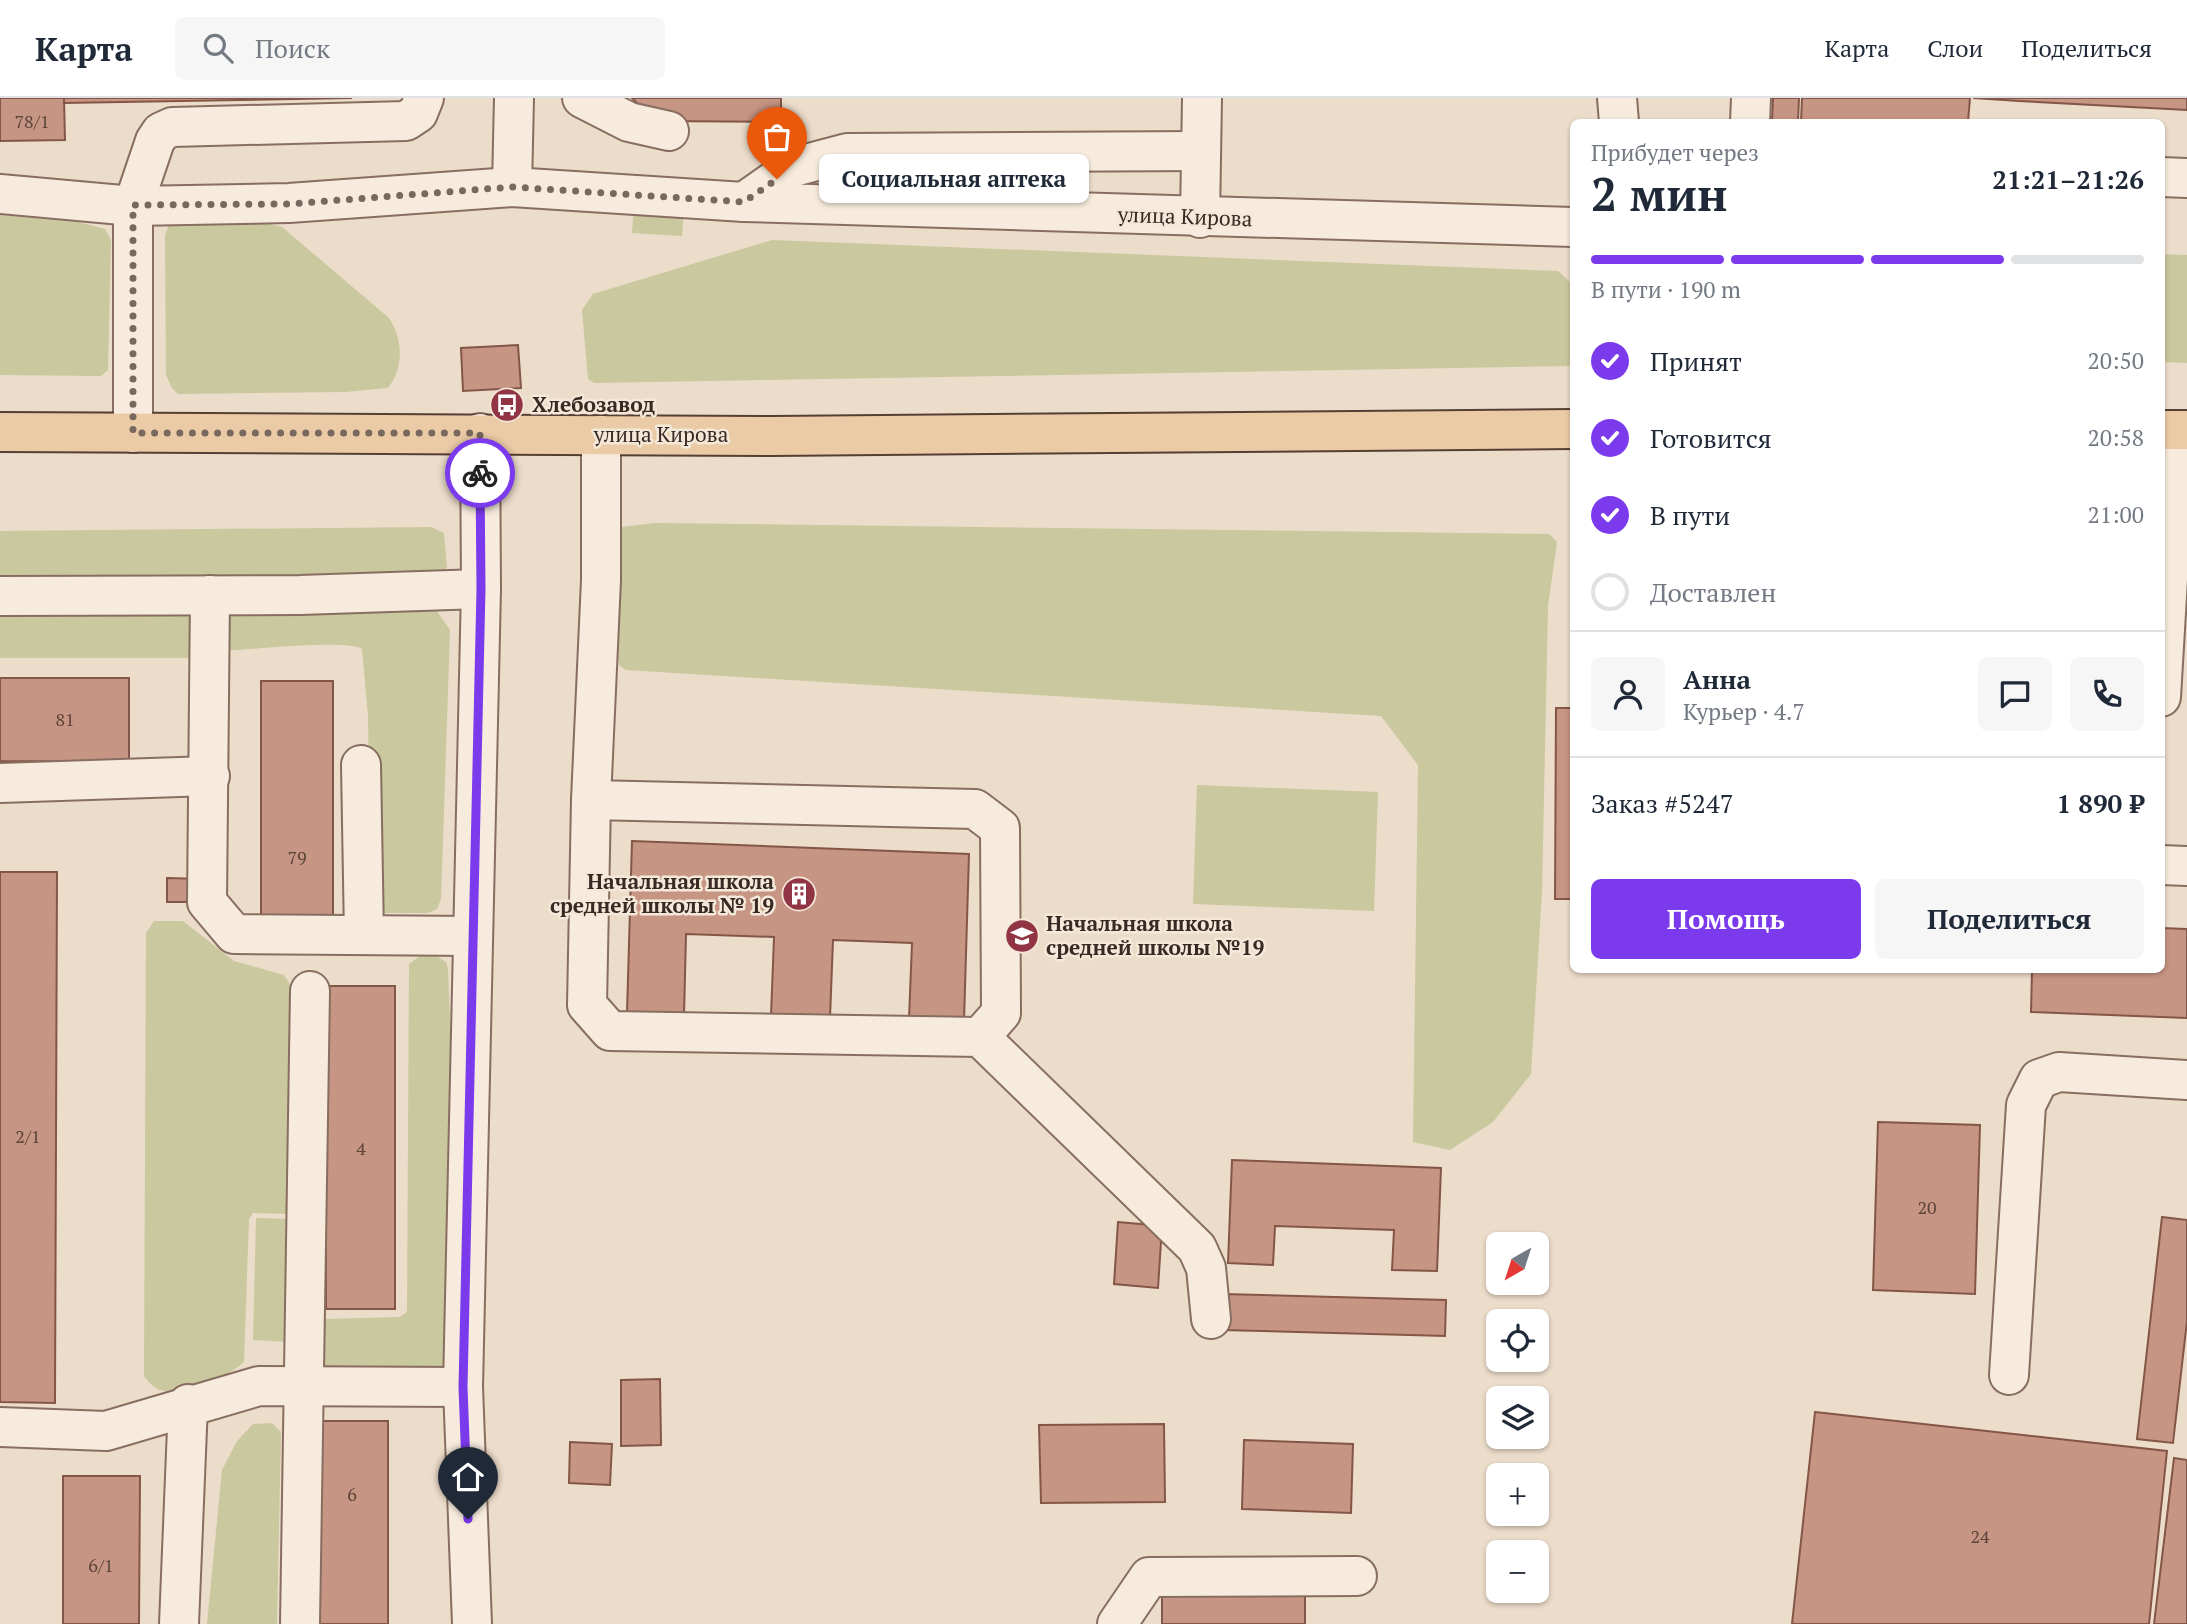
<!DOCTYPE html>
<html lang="ru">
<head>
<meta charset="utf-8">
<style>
  body { margin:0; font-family:"PT Serif",serif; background:#f6f6f7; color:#1f2937; height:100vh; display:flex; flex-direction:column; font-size:26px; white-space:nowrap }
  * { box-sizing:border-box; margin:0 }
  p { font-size:23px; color:#747a83 }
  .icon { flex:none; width:38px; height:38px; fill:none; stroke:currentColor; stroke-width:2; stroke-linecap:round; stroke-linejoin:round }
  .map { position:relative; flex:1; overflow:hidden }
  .side { position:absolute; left:1570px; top:21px; width:595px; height:854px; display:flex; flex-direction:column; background:#fff; border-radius:10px; box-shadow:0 2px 5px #0004 }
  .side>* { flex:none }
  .needle { width:46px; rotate:219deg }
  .fabs { position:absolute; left:1486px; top:1134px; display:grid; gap:14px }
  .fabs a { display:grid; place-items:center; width:63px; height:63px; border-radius:10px; background:#fff; box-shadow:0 2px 5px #0004; font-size:35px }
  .pin { position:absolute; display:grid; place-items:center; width:60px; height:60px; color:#fff; margin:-72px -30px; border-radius:50% 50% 50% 0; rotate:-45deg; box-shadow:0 0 7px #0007 }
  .pin .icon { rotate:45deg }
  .courier { position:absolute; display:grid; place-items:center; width:70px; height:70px; margin:-35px; border:5px solid #7c3aed; border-radius:50%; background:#fff; color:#222; box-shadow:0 2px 9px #0007 }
  .bubble { position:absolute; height:49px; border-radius:10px; background:#fff; box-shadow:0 2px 5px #0004; font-size:23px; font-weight:700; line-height:49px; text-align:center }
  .headline em { font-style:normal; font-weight:700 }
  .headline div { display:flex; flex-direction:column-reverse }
  .headline { display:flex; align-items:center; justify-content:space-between; height:119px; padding:0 21px }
  h1 { font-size:46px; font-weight:700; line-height:52px }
  .bar { display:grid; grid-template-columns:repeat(4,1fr); gap:10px 7px; align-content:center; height:84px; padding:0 21px }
  .bar i { height:9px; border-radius:5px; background:#e0e1e3 }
  .bar .current { background:#7c3aed }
  .bar p { grid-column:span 4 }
  .line { display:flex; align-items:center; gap:18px; padding:0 21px; border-top:2px solid #e0e1e3 }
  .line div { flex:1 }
  .round { display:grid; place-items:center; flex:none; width:74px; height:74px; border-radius:10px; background:#f6f6f7 }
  ol { padding:0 21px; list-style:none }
  li { display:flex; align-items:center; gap:21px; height:77px }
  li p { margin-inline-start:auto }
  li .icon { padding:7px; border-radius:50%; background:#7c3aed; color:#fff; stroke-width:4 }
  li:last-child { color:#747a83 }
  li i { width:38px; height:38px; border:4px solid #e0e1e3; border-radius:50% }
  .primary-button { display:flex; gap:14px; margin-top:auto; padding:14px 21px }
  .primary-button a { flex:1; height:80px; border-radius:10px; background:#7c3aed; color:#fff; font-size:28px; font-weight:700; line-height:80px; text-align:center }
  .primary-button a+a { background:#f6f6f7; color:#1f2937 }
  header { display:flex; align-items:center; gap:42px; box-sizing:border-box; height:98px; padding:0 35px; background:#fff; border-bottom:2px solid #e0e1e3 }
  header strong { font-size:33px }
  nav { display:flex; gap:38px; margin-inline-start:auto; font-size:24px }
  .search { width:490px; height:63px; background:#f6f6f7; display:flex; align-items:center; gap:18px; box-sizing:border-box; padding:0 24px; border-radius:10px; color:#747a83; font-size:26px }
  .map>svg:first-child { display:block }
</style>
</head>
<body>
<header>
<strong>Карта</strong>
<div class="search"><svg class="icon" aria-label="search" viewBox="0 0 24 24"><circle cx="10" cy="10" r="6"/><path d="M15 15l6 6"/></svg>Поиск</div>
<nav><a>Карта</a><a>Слои</a><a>Поделиться</a></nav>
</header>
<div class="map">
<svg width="2187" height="1526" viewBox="0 0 2187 1526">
  <rect width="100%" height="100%" fill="#ecdcca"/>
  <g fill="#c9c89e">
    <polygon points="634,106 684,109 682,138 632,135"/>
    <polygon points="0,117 78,124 105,131 111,142 108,272 101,278 0,277"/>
    <path d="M 262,124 L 282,129 L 389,220 C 403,242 404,269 388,290 L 345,294 L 178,296 L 172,290 L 166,277 L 165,137 L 169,127 Z"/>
    <polygon points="772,142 1558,173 1572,186 1573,195 1573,268 594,285 588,281 582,212 593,196"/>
    <polygon points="2161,156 2187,157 2187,265 2161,264"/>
    <polygon points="655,425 1549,436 1557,444 1548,508 1542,794 1531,976 1493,1024 1450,1052 1413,1044 1418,667 1381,618 626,572 620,568 617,559 616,439 622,429"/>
    <polygon points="431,429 444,435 447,470 437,477 0,485 0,433"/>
    <polygon points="0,509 189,509 196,517 190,560 0,560"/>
    <path d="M 434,509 L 450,532 L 441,801 L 437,811 L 428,815 L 381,815 L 371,801 L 368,618 L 362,551 C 350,541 245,552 222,553 L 222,510 Z"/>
    <polygon points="1197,687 1378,694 1374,813 1193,806"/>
    <path d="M 154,823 L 183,823 L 234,863 L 284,877 L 293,891 L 289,1113 L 286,1116 L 253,1115 L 249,1121 L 244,1264 C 228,1279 177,1303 156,1290 C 151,1287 147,1282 144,1278 L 146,835 Z"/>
    <polygon points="420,858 438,859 446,864 448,871 454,1025 444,1274 324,1274 316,1229 324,1221 400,1219 407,1214 409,866"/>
    <polygon points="256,1120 293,1121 289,1244 253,1242"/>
    <polygon points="272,1325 281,1334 277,1526 207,1526 222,1372 237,1343 253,1326"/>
  </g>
  <g fill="#c79583" stroke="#845647" stroke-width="2">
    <polygon points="0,0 64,0 65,42 0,43"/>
    <polygon points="64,0 352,0 64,5"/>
    <polygon points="632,0 781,0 781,24 655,23"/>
    <polygon points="1773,0 1799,0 1798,24 1772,24"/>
    <polygon points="1802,0 1970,0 1968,24 1801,24"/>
    <polygon points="1973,0 2187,0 2187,12 2019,3"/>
    <polygon points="518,247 521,290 463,293 461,250"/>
    <polygon points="0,580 129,580 129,664 0,663"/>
    <rect x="261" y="583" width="72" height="237"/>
    <polygon points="1556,610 1573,610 1573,801 1555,801"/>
    <polygon points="632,743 969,756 964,923 909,921 912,845 833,842 830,920 771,918 774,839 686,836 684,918 627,915"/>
    <polygon points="0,774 57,774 55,1305 0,1304"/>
    <polygon points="167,780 202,781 202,804 167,804"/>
    <polygon points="2161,830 2187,831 2187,920 2031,914 2032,872 2161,872"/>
    <rect x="326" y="888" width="69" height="323"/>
    <polygon points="1878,1024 1980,1027 1975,1196 1873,1192"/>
    <polygon points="1232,1062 1441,1070 1437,1173 1392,1172 1394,1132 1275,1128 1273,1167 1228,1165"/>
    <polygon points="2162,1119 2187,1122 2187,1223 2173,1345 2137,1341"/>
    <polygon points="1118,1124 1162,1128 1158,1190 1114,1186"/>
    <polygon points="1223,1196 1446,1202 1445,1238 1222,1232"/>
    <polygon points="660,1281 661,1347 621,1348 621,1282"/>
    <polygon points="1815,1314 2167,1353 2149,1526 1792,1526"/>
    <rect x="316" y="1323" width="72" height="203"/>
    <polygon points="1164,1326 1165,1404 1041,1405 1039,1327"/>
    <polygon points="1244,1342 1353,1346 1351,1415 1242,1411"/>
    <polygon points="570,1344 612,1346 610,1387 569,1385"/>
    <polygon points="2174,1360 2187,1362 2187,1526 2154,1526"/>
    <polygon points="63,1378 140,1378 139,1526 63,1526"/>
    <polygon points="1162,1495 1305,1496 1305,1526 1162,1526"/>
  </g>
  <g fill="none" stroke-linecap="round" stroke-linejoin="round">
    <g stroke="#876e60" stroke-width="42">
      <g id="minor">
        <polyline points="582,0 629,24 669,33"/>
        <polyline points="1617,0 1619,24"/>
        <polyline points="1750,24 1751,0"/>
        <polyline points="2161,79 2187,80"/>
        <polyline points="512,89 514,0"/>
        <polyline points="0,96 133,108 289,105 512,89 744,104 1573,129"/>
        <polyline points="744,104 794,69 847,55 1201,53"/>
        <polyline points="1200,120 1202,0"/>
        <polyline points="133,335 133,108 155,43 161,34 172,29 406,23 418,15 424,0"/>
        <polyline points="601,337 601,482 591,702 587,907 610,933 980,939 1197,1150 1206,1170 1211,1221"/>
        <polyline points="210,497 207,804 234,836 473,838"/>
        <polyline points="0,498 300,497 481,491"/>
        <polyline points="2161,599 2171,430 2184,332"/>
        <polyline points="361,667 364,837"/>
        <polyline points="0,685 210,678"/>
        <polyline points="591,702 975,711 1000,730 1001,915 980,939"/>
        <polyline points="2161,767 2187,768"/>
        <polyline points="2009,1277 2026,1007 2039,981 2059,974 2187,982"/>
        <polyline points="0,1329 106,1333 259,1288 463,1289"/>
        <polyline points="179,1526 188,1306"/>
        <polyline points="300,1526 310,893"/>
        <polyline points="472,1526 463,1289 481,491 480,335"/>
        <polyline points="1117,1526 1149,1479 1357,1478"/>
      </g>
    </g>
    <g stroke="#553e33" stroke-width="42">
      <g id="major">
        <polyline points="2161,332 2187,332"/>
        <polyline points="0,334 772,338 1573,331"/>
      </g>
    </g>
    <use href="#minor" stroke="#f7ebdd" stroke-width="38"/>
    <use href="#major" stroke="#ebcba6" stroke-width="38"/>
  </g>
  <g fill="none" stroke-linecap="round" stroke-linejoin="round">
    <polyline stroke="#78685d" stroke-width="7" stroke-dasharray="0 12.6" points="480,375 480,335 133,335 133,107 289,106 512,89 744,104 777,81"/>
    <polyline stroke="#7c3aed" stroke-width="9" points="468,1421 463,1289 481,491 480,375"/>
  </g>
  <defs>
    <g id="bus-disc" transform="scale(1.75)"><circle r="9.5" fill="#913443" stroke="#f4e8d9"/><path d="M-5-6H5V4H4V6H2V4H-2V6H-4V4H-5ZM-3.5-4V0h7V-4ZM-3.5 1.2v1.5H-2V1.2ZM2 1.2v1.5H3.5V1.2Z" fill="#fff"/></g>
    <g id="building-disc" transform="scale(1.75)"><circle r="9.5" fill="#913443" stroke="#f4e8d9"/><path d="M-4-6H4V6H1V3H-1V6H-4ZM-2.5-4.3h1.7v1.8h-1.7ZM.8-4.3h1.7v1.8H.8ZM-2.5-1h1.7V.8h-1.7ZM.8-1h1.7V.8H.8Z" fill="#fff"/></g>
    <g id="school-disc" transform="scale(1.75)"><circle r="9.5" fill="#913443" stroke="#f4e8d9"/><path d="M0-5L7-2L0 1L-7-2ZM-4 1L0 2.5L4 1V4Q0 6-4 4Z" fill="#fff"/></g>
  </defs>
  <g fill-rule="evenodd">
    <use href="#bus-disc" x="507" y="307"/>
    <use href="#building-disc" x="799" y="796"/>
    <use href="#school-disc" x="1022" y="838"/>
  </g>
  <g text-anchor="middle" stroke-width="5" stroke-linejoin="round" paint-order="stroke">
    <g font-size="18" fill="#5c443a">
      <text x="32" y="30">78/1</text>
      <text x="65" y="628">81</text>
      <text x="297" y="766">79</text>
      <text x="28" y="1045">2/1</text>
      <text x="361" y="1057">4</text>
      <text x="1927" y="1116">20</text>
      <text x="352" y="1403">6</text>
      <text x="1980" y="1445">24</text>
      <text x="101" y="1474">6/1</text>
    </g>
    <g font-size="21" fill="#392922" stroke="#f4e8d9">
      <text transform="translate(1185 119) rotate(2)" y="7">улица Кирова</text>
      <text x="661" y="344">улица Кирова</text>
    </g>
    <g font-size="21" font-weight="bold" fill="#392922" stroke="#f4e8d9" text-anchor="start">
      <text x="532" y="314">Хлебoзавод</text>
      <text x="774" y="791" text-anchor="end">Начальная школа<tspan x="774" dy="24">средней школы № 19</tspan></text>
      <text x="1046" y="833">Начальная школа<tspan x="1046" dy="24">средней школы №19</tspan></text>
    </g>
  </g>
</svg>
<div class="fabs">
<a><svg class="needle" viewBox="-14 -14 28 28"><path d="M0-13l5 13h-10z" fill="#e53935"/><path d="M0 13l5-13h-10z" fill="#747a83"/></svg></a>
<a><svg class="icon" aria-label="locate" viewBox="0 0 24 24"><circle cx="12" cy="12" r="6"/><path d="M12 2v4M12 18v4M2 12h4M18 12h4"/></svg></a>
<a><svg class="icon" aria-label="layers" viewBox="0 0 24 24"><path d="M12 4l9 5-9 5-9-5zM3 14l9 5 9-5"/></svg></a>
<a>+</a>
<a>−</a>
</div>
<div class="pin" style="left:777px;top:81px;background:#ea580c"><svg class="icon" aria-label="bag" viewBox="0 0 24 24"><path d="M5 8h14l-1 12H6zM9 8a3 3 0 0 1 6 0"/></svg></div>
<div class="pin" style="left:468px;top:1421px;background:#1f2937"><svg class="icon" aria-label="home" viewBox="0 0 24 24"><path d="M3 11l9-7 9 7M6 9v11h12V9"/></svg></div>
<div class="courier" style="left:480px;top:375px"><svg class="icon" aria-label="bike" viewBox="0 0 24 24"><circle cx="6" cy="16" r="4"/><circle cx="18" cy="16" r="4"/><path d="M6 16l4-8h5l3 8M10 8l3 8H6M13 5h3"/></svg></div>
<div class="bubble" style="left:819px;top:56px;width:270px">Социальная аптека</div>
<section class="side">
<div class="headline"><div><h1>2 мин</h1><p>Прибудет через</p></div><em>21:21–21:26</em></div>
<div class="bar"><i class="current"></i><i class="current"></i><i class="current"></i><i></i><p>В пути · 190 m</p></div>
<ol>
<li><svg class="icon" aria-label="check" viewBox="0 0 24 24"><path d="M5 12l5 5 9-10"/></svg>Принят<p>20:50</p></li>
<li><svg class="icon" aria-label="check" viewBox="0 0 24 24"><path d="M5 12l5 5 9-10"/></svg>Готовится<p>20:58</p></li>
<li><svg class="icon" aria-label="check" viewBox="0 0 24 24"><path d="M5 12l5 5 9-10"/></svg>В пути<p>21:00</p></li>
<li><i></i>Доставлен</li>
</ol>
<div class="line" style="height:126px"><a class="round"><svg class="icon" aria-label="person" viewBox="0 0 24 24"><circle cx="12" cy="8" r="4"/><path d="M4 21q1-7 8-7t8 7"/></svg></a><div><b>Анна</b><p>Курьер · 4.7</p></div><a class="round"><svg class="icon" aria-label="chat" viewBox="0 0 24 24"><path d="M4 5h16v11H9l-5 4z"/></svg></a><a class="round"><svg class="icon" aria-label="phone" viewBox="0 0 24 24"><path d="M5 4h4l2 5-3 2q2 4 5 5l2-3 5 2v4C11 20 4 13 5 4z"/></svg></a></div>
<div class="line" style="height:91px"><div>Заказ #5247</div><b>1 890 ₽</b></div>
<div class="primary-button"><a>Помощь</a><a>Поделиться</a></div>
</section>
</div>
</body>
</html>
